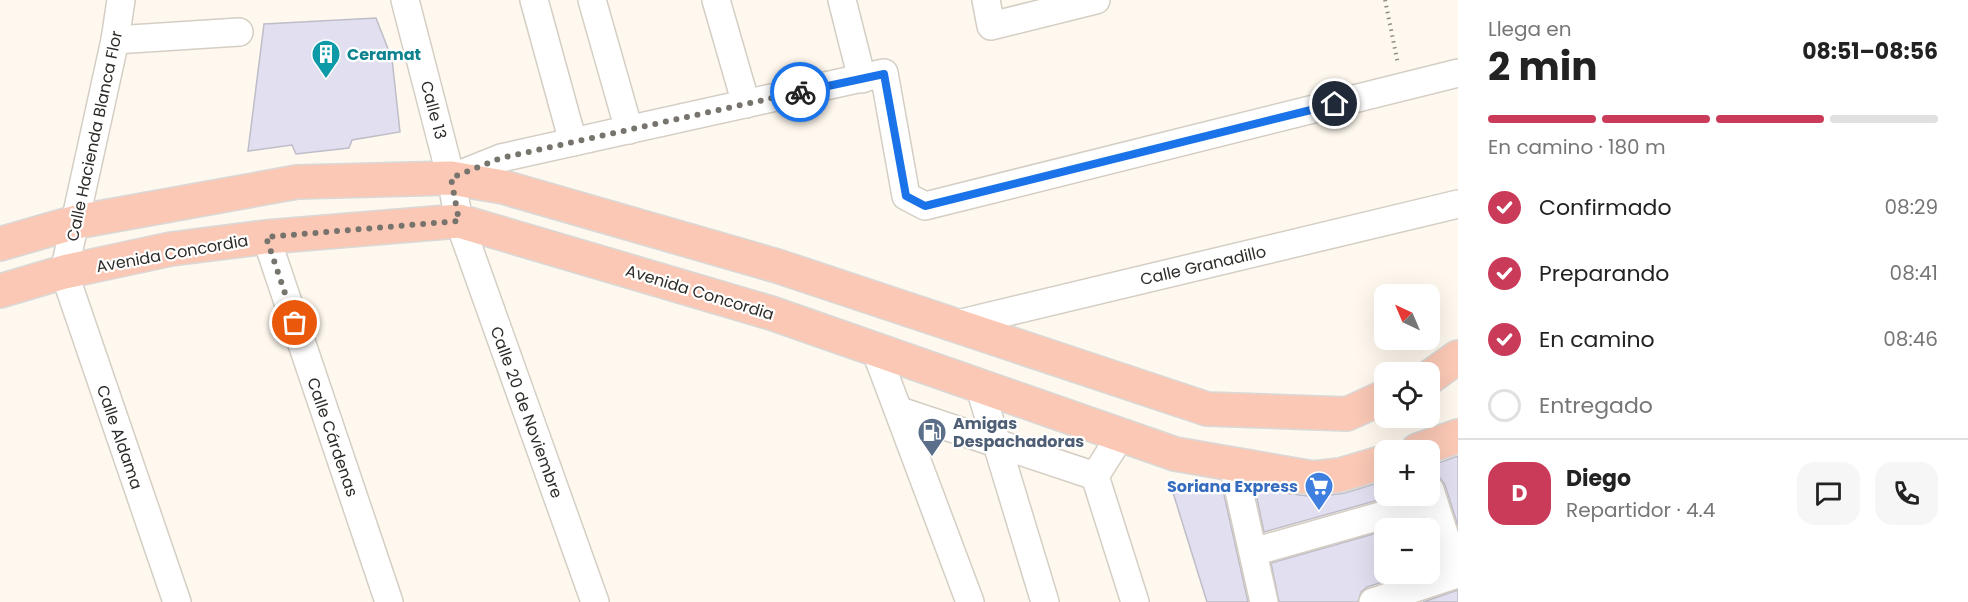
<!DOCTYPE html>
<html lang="es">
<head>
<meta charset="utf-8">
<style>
  body { margin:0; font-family:Poppins,sans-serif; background:#f6f6f6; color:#222; height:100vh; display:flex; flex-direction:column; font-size:22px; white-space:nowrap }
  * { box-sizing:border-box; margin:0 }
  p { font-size:20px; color:#767676 }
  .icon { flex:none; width:33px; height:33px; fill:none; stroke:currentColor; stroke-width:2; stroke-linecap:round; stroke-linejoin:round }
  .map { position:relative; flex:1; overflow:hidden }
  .sheet { display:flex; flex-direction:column; background:#fff; width:510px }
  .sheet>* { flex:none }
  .needle { width:39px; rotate:316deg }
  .buttons { position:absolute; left:1374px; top:284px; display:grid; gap:12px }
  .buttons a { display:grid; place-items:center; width:66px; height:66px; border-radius:12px; background:#fff; box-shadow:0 6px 24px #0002; font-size:30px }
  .pin { position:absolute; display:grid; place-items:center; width:51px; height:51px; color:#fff; margin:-26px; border:3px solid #fff; border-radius:50%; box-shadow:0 2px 6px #0007 }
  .courier { position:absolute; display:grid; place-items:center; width:60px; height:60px; margin:-30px; border:4px solid #1a73e8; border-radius:50%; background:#fff; color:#222; box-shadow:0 2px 8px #0007 }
  .summary em { font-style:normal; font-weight:700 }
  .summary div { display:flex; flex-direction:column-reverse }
  .summary { display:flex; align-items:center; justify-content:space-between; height:102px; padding:0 30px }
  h1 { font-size:39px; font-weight:700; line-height:45px }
  .bar { display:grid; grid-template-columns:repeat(4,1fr); gap:9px 6px; align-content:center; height:72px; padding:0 30px }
  .bar i { height:8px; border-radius:4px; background:#e0e0e0 }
  .bar .selected { background:#ca3a59 }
  .bar p { grid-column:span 4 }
  .line { display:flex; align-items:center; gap:15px; padding:0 30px; border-top:2px solid #e0e0e0 }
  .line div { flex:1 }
  .round { display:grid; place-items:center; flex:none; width:63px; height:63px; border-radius:18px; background:#f6f6f6 }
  ol { padding:0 30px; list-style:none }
  li { display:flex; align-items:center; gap:18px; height:66px }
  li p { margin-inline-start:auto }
  li .icon { padding:6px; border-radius:50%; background:#ca3a59; color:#fff; stroke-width:4 }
  li:last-child { color:#767676 }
  li i { width:33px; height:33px; border:3px solid #e0e0e0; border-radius:50% }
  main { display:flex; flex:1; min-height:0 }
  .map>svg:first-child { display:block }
</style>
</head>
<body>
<main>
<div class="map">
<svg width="1458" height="602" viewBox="0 0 1458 602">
  <rect width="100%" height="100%" fill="#fef8ee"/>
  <g fill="#e2dff1" stroke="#bfbdc8" stroke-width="1.5">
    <polygon points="376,18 392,59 400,132 352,140 349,148 296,154 292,145 248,151 264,24"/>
    <polygon points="1458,456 1458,526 1445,485 1440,478 1430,475 1430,466"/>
    <polygon points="1384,481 1384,495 1396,495 1264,532 1255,489 1315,497 1345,493"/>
    <polygon points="1170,483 1222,486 1248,602 1207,602"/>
    <polygon points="1384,531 1384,573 1410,573 1367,587 1361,592 1358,602 1279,602 1271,563"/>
    <polygon points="1458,590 1458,602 1423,602"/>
  </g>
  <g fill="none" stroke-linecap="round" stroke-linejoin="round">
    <g stroke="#d4cec4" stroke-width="30">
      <g id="minor">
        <polyline points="121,0 115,40 64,272 177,602"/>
        <polyline points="405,0 451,178 459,221 595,602"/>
        <polyline points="534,0 573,142"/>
        <polyline points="592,0 629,130"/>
        <polyline points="716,0 746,104"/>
        <polyline points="842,0 862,79"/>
        <polyline points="986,0 991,26 1096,0"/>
        <polyline points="115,40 239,32"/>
        <polyline points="451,178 501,158 884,73 906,196 925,206 1458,73"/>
        <polyline points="266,237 389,602"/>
        <polyline points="949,326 1458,204"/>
        <polyline points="875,349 970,602"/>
        <polyline points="979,385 1045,602"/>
        <polyline points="900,411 1095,476"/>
        <polyline points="1121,435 1095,476 1135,602"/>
        <polyline points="1233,464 1264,602"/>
        <polyline points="1253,552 1433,501"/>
        <polyline points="1373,602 1457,574 1430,490"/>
      </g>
    </g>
    <g stroke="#d9d9d8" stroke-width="36">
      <g id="major">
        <polyline points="0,244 76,222 297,182 451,178 503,187 777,266 1207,409 1347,414 1384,397"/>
        <polyline points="0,291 64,272 171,249 266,237 459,221 771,313 1175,454 1313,478 1340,475 1384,462"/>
        <polyline points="1430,377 1458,357"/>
        <polyline points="1418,450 1458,436"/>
      </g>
    </g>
    <polyline stroke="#918e87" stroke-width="4" stroke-dasharray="1.5 4.5" stroke-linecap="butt" points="1385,0 1398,64"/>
    <use href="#minor" stroke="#fff" stroke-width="27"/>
    <use href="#major" stroke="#fac8b5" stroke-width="33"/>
  </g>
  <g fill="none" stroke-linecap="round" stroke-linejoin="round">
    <polyline stroke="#77736d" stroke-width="6" stroke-dasharray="0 10.8" points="295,323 266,237 459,221 451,178 501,158 800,92"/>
    <polyline stroke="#1a73e8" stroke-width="8" points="800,92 884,74 906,196 925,206 1335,104"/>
  </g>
  <defs>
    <g id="building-pin" transform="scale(1.5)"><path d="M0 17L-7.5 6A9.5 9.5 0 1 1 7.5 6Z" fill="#0f9aa8" stroke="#fff"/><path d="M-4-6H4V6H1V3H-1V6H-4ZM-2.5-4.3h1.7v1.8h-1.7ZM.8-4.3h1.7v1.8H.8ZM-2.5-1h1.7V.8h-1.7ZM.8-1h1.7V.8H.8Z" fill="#fff"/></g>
    <g id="fuel-pin" transform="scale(1.5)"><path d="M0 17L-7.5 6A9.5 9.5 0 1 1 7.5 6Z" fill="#5c6f8a" stroke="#fff"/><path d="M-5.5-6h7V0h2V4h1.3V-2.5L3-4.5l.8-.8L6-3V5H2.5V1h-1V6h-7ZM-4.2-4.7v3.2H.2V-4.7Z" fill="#fff"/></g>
    <g id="supermarket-pin" transform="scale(1.5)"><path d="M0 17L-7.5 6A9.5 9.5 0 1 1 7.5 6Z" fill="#3f7fe0" stroke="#fff"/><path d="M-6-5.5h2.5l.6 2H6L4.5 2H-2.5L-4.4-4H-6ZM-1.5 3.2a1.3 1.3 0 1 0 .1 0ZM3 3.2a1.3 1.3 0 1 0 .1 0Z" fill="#fff"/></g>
  </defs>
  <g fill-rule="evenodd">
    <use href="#building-pin" x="326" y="54"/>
    <use href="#fuel-pin" x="932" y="432"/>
    <use href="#supermarket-pin" x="1319" y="486"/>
  </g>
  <g text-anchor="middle" stroke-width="4.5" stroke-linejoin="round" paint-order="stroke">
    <g font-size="16" font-weight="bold" fill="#0d838f" stroke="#fff" text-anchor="start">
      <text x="347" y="60">Ceramat</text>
    </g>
    <g font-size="16" fill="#2e2c28" stroke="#fff">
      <text transform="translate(434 110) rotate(75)" y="6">Calle 13</text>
      <text transform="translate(94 136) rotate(-78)" y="6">Calle Hacienda Blanca Flor</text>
      <text transform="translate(172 253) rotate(-10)" y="6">Avenida Concordia</text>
      <text transform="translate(1203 265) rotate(-13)" y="6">Calle Granadillo</text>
      <text transform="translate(700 292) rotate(17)" y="6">Avenida Concordia</text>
      <text transform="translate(527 412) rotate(70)" y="6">Calle 20 de Noviembre</text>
      <text transform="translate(120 437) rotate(71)" y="6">Calle Aldama</text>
      <text transform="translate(333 437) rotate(71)" y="6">Calle Cárdenas</text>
    </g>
    <g font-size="16" font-weight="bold" fill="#4e5e75" stroke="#fff" text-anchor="start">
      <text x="953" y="429">Amigas<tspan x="953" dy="18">Despachadoras</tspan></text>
    </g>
    <g font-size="16" font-weight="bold" fill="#366cbe" stroke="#fff" text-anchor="end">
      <text x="1298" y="492">Soriana Express</text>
    </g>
  </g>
</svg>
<div class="buttons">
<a><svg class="needle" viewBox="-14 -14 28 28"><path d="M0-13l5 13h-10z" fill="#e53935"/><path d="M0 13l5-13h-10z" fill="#767676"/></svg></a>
<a><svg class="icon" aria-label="locate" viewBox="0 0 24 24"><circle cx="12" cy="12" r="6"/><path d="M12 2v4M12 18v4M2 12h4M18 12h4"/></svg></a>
<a>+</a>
<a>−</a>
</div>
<div class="pin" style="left:295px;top:323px;background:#ea580c"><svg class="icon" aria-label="bag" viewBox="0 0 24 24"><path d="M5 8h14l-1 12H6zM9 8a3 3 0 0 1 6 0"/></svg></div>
<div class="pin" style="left:1335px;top:104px;background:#1f2937"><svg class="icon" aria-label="home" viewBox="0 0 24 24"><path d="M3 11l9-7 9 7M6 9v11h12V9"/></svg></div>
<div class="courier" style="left:800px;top:92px"><svg class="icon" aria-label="bike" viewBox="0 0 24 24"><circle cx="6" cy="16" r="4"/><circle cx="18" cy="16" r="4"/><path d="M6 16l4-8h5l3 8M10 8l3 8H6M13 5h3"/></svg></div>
</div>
<section class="sheet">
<div class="summary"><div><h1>2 min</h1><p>Llega en</p></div><em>08:51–08:56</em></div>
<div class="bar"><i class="selected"></i><i class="selected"></i><i class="selected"></i><i></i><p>En camino · 180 m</p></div>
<ol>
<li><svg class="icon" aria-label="check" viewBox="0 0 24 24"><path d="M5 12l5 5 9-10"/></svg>Confirmado<p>08:29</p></li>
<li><svg class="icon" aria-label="check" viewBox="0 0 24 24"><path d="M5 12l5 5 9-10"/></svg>Preparando<p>08:41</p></li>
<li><svg class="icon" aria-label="check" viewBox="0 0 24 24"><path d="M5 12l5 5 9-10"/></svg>En camino<p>08:46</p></li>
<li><i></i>Entregado</li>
</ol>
<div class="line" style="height:108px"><b class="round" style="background:#ca3a59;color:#fff">D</b><div><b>Diego</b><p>Repartidor · 4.4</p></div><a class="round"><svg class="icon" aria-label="chat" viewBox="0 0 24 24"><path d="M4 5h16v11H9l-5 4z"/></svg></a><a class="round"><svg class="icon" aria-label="phone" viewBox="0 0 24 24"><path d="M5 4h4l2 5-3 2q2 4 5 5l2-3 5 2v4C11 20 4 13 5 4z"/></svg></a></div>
</section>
</main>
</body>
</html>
